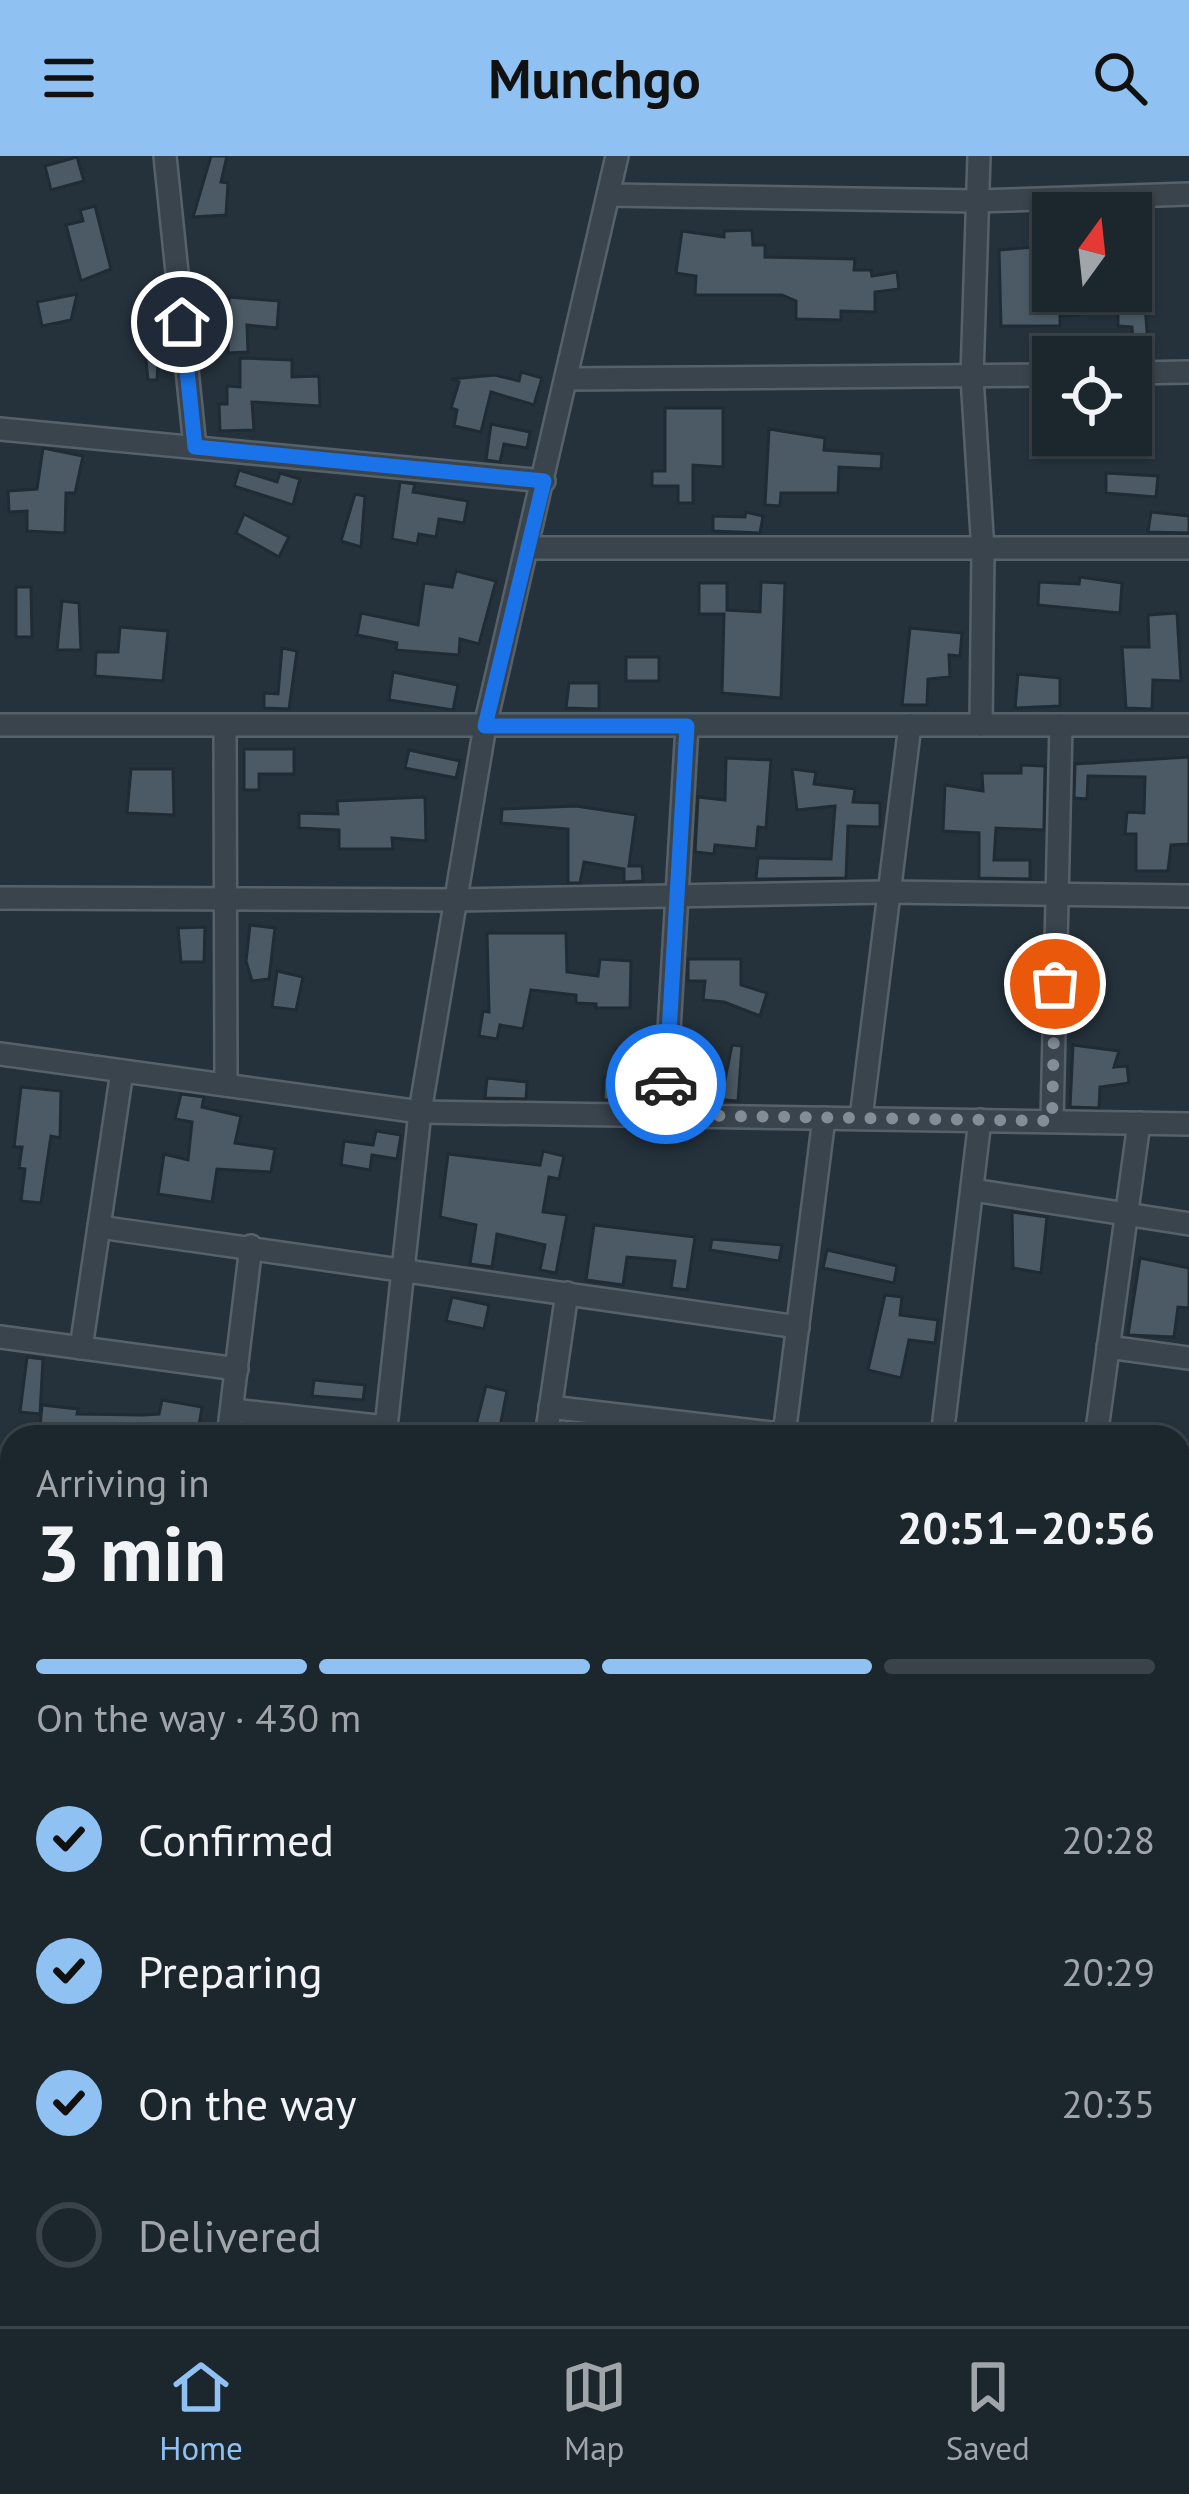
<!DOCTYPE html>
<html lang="en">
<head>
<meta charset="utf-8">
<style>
  body { margin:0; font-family:"PT Sans",sans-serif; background:#252e35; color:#f1f3f6; height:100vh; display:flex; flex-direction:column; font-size:45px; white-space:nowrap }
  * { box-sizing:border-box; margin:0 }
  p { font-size:39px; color:#a0a5aa }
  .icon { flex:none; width:66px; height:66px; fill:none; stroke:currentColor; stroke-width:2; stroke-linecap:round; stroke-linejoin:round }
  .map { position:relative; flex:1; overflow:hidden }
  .panel { position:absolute; left:0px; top:1269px; width:1191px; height:903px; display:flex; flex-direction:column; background:#1c262d; border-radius:36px 36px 0 0; box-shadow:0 3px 9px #0004,0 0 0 3px #3a4349 }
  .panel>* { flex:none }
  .needle { width:78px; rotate:15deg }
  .controls { position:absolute; left:1032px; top:36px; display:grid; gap:24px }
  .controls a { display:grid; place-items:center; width:120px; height:120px; border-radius:0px; background:#1c262d; box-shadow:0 3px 9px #0004,0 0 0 3px #3a4349; font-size:60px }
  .pin { position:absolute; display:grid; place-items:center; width:102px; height:102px; color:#fff; margin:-51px; border:6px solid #fff; border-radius:50%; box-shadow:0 3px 12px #0007 }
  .courier { position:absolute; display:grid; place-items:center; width:120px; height:120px; margin:-60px; border:9px solid #1a73e8; border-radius:50%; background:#fff; color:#222; box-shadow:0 3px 15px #0007 }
  .headline em { font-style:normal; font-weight:700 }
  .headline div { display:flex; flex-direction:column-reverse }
  .headline { display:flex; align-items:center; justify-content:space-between; height:204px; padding:0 36px }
  h1 { font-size:78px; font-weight:700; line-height:90px }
  .bar { display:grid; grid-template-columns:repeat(4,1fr); gap:18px 12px; align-content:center; height:144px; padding:0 36px }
  .bar i { height:15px; border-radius:9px; background:#3a4349 }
  .bar .on { background:#8fc2f2 }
  .bar p { grid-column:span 4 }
  ol { padding:0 36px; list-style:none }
  li { display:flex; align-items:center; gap:36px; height:132px }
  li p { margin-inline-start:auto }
  li .icon { padding:12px; border-radius:50%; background:#8fc2f2; color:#111; stroke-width:4 }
  li:last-child { color:#a0a5aa }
  li i { width:66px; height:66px; border:6px solid #3a4349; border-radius:50% }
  header { display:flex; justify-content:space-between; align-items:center; height:156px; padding:0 36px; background:#8fc2f2; color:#111; font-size:54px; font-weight:700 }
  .dock { display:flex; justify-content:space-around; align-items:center; height:168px; border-top:3px solid #3a4349; background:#1c262d; font-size:33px; color:#a0a5aa }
  .dock a { display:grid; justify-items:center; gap:6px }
  .dock .on { color:#8fc2f2 }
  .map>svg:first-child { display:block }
</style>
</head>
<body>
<header><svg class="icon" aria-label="menu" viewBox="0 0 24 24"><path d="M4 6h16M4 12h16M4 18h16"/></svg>Munchgo<svg class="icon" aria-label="search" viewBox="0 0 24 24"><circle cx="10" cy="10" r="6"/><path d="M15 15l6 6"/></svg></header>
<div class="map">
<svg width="1189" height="2170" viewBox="0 0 1189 2170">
  <rect width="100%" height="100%" fill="#25323c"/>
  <g fill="#4b5a65" stroke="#202b33" stroke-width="3">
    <polygon points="211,0 227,0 221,26 228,27 226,59 193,61"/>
    <polygon points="77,1 84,25 51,34 45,10"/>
    <polygon points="95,50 111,113 81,125 66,69 83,65 80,54"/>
    <polygon points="752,74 753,89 765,89 765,101 855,103 854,114 871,114 872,120 897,116 899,133 875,136 875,156 841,155 841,164 796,163 796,145 782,139 695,139 696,120 676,117 682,75 724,81 724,75"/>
    <polygon points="1048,90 1053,135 1144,135 1149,202 1134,202 1132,171 1118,170 1118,155 1060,160 1060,170 1001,170 999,94"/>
    <polygon points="77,138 71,164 42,170 37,146"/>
    <polygon points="229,141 279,145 277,172 247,169 248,196 228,197"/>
    <polygon points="167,164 169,188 159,189 157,224 148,224 142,167"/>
    <polygon points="240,202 292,204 292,221 319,220 320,250 252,246 254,274 220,275 219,248 227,248 227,230 240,231"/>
    <polygon points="521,216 542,222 534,249 491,236 481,276 454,270 457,254 451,252 459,226 451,223 495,219 519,225"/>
    <polygon points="665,252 723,252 723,311 693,309 693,347 678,347 678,330 652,330 652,315 665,315"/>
    <polygon points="491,268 530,276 527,292 504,288 500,306 486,304"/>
    <polygon points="769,273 825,282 824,294 882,298 881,313 839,311 838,337 781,337 780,350 765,349"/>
    <polygon points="43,292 83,300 75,337 66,337 65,377 27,375 27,355 9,356 8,335 37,333"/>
    <polygon points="239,314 277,326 280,317 300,323 293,349 234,330"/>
    <polygon points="1106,317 1158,320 1156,341 1106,337"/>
    <polygon points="400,326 415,328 413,336 468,345 464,367 439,363 436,381 419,378 417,388 392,383"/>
    <polygon points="355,338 365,340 361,391 341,385"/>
    <polygon points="746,356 763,360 760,377 713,375 713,360 745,361"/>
    <polygon points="1151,356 1189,360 1189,377 1148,376"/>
    <polygon points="244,358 289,381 279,401 236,377"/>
    <polygon points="456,415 496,425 479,488 460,483 459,499 396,494 397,487 357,479 361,457 418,469 424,427 452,431"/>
    <polygon points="1080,421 1122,427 1120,457 1038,449 1039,426 1079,428"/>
    <polygon points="761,426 785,427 781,542 722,537 724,458 699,458 699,427 727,427 727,454 760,456"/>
    <polygon points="16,431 31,431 32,481 16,481"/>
    <polygon points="62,445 79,447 81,494 57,494"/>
    <polygon points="1177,457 1181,525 1153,524 1152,553 1126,552 1122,491 1149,491 1148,459"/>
    <polygon points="120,471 168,475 163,525 95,520 96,496 118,496"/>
    <polygon points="910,472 962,477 960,500 949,499 950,521 928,523 927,549 902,549"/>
    <polygon points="282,492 297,495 289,553 264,552 264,537 278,538"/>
    <rect x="626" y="501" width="33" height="24"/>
    <polygon points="393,516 458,529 453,554 389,544"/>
    <polygon points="1018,518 1060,522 1060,550 1015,552"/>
    <polygon points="569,527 599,527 599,553 566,552"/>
    <polygon points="244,593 294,593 294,618 259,618 259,634 244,634"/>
    <polygon points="409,594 460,605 456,622 405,612"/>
    <polygon points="1189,601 1189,688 1171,689 1168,715 1136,715 1136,678 1125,678 1127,656 1144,657 1145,621 1088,620 1087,643 1074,642 1075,608"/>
    <polygon points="726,602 771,604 766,672 758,671 756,693 715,689 714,698 695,696 698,641 725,644"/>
    <polygon points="1021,609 1045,610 1044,674 996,672 994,704 1030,704 1030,723 979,722 979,677 943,675 945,629 983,635 982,617 1021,617"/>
    <polygon points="131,613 173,613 174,659 127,657"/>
    <polygon points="792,613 816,616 814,628 855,633 853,646 880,647 880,671 848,670 846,722 756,723 758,702 831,703 835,650 797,654"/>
    <polygon points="425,641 426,685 392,682 393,693 339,693 339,674 299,672 299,657 338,658 337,645"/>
    <polygon points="576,650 636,659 629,710 642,710 643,725 624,726 624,713 584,706 580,727 568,727 568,673 501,667 502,653"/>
    <polygon points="250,769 275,772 269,823 252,825 246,805"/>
    <polygon points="205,771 204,806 181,806 178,772"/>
    <polygon points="487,777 566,777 567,816 598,820 600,803 631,805 630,852 596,852 596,848 576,847 576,839 531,834 523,873 500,869 497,883 479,880 483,855 489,856"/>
    <polygon points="688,803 741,803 741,829 767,837 760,860 724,846 703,844 705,825 688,825"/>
    <polygon points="277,815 303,821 296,854 272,851"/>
    <polygon points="732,889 742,890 738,945 712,943 713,928 724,929"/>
    <polygon points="1073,889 1119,895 1114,911 1127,910 1129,927 1100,931 1099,952 1070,951"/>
    <polygon points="616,893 640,894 639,944 603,944 604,921 615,921"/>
    <polygon points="487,922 527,926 526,943 485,942"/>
    <polygon points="21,931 61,935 60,982 51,980 41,1047 21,1045 25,1013 19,1012 22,991 14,991"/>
    <polygon points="181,938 204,941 202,951 241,960 235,987 275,993 271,1016 217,1013 212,1046 158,1038 164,998 188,1004 192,966 175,963"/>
    <polygon points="376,975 401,979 397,1003 372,999 370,1014 341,1009 344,985 373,989"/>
    <polygon points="543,995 564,1000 559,1023 549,1021 543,1056 567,1059 556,1117 540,1114 545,1089 497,1078 492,1111 470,1108 476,1069 440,1061 448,998 540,1009"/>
    <polygon points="1012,1056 1047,1061 1041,1117 1013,1112"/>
    <polygon points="594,1069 695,1081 687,1134 671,1132 675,1105 627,1101 623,1129 586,1124"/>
    <polygon points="712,1083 782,1089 779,1105 710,1094"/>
    <polygon points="827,1094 897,1110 894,1127 823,1112"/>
    <polygon points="1140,1102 1189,1112 1189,1152 1178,1151 1174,1181 1128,1179"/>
    <polygon points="885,1139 902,1141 900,1159 938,1164 935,1187 909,1184 901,1222 868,1214"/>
    <polygon points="452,1141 489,1149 484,1173 446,1165"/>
    <polygon points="27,1201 43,1203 40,1258 20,1256"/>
    <polygon points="314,1224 365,1229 363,1244 312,1240"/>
    <polygon points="486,1230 507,1235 498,1281 473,1281"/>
    <polygon points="162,1244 202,1251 198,1276 184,1273 183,1281 39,1281 42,1249 78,1253 77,1258 144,1259 159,1258"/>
  </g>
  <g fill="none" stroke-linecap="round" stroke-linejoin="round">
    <g stroke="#57616a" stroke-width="26">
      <g id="minor">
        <polyline points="165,0 195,291"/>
        <polyline points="979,0 972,221 983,395 981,569"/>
        <polyline points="609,39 977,45 1189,38"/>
        <polyline points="1131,217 1189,216"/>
        <polyline points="567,223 1053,219"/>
        <polyline points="0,273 544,325"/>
        <polyline points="528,392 1189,392"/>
        <polyline points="0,569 1189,569"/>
        <polyline points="225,570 226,929"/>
        <polyline points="0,742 456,744 886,736 1189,740"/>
        <polyline points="0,898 420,956 1189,968"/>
        <polyline points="664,959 687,570"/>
        <polyline points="861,962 910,569"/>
        <polyline points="1052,965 1061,569"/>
        <polyline points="973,1034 1189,1068"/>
        <polyline points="99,1071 798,1171"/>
        <polyline points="0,1181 237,1213"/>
        <polyline points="1108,1191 1189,1202"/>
        <polyline points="81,1192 122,915"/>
        <polyline points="550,1251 805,1281"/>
        <polyline points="232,1254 386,1271"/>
        <polyline points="784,1279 824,962"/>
        <polyline points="228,1281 251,1090"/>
        <polyline points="385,1281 420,956 485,570 617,0"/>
        <polyline points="546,1281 567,1137"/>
        <polyline points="942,1281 980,964"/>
        <polyline points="1096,1281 1139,967"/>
        <polyline points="1179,1325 1189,1326"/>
        <polyline points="0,1341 12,1342"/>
        <polyline points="1179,1492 1189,1493"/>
        <polyline points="0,1503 12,1504"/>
        <polyline points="0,1647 12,1527"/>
        <polyline points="1179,1661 1189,1662"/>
        <polyline points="1179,1779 1189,1781"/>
        <polyline points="0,1788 12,1790"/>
        <polyline points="1179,1946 1189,1947"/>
        <polyline points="0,1953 12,1955"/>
        <polyline points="0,2081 12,2083"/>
        <polyline points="1179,2109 1189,2110"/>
        <polyline points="642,2160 717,2170"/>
        <polyline points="111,2170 112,2160"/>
        <polyline points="283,2170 284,2160"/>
        <polyline points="438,2170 439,2160"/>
        <polyline points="825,2170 826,2160"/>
        <polyline points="998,2170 999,2160"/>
      </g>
    </g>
    <use href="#minor" stroke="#39444d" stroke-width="21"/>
  </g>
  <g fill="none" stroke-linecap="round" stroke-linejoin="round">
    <polyline stroke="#838d97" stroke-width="12" stroke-dasharray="0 21.6" points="666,928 664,959 1052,965 1055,828"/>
    <polyline stroke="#1a73e8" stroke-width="15" points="182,166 195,291 544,325 485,570 687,570 666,928"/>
  </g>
</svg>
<div class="controls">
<a><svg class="needle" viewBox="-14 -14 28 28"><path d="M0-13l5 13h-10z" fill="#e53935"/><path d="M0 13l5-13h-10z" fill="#a0a5aa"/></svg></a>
<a><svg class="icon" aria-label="locate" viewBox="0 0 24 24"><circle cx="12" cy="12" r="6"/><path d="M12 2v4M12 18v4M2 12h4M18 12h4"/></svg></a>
</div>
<div class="pin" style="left:1055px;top:828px;background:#ea580c"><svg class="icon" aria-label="bag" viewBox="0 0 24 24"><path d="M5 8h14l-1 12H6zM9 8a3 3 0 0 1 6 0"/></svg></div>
<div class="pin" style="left:182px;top:166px;background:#1f2937"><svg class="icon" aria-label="home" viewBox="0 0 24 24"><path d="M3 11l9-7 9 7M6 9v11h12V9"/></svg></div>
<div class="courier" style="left:666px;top:928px"><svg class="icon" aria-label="car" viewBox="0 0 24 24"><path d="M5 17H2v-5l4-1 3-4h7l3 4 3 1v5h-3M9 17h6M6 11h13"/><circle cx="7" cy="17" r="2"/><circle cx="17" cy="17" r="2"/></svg></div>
<section class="panel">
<div class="headline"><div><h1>3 min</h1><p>Arriving in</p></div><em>20:51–20:56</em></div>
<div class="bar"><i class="on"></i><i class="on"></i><i class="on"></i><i></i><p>On the way · 430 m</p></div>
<ol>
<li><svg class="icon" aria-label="check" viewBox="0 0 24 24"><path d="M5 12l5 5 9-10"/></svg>Confirmed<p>20:28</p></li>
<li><svg class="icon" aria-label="check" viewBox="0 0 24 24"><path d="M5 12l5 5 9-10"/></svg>Preparing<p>20:29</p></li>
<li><svg class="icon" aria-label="check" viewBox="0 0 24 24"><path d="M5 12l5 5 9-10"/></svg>On the way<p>20:35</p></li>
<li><i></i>Delivered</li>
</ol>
</section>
</div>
<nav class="dock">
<a class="on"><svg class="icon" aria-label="home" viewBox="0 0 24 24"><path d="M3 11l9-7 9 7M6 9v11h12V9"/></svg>Home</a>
<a><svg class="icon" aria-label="map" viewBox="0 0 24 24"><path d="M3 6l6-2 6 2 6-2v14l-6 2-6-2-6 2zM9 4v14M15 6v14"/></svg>Map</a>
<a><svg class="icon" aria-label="saved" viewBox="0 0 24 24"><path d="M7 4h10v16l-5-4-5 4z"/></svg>Saved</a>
</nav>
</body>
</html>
